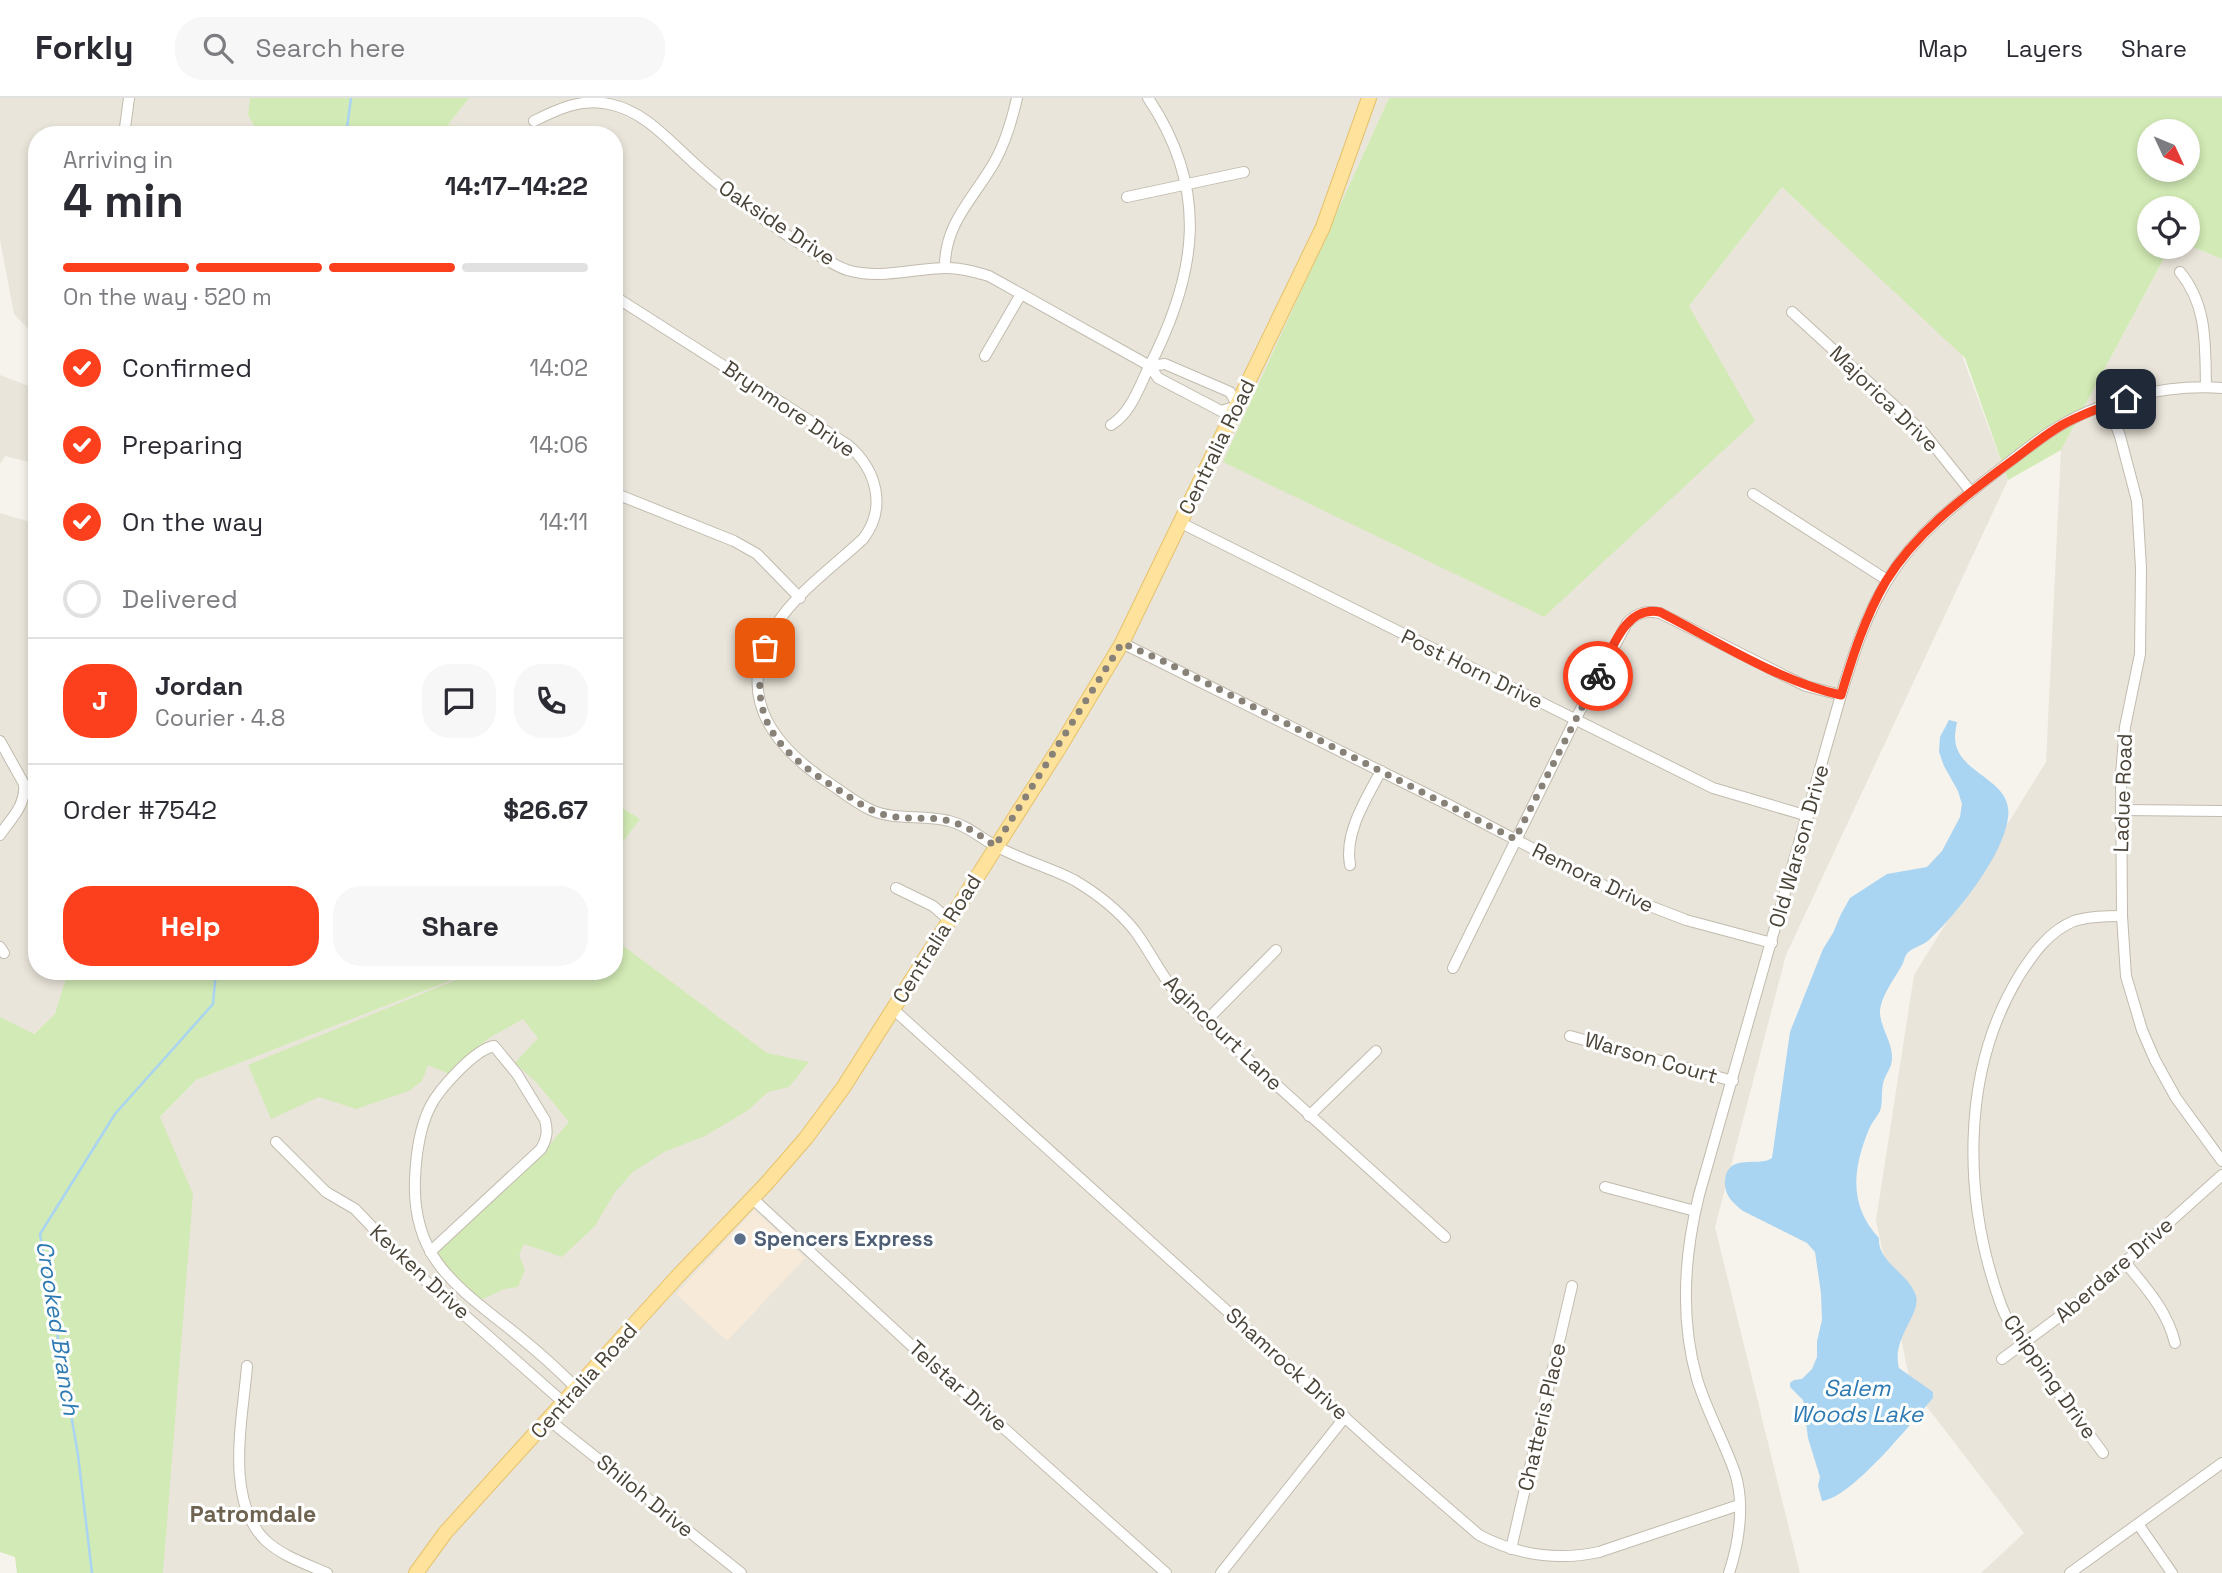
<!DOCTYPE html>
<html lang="en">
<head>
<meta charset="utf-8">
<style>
  body { margin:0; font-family:"Space Grotesk",sans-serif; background:#f7f7f7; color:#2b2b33; height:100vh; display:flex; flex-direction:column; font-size:26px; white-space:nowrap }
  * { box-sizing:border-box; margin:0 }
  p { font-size:23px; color:#7c7c81 }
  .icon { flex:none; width:38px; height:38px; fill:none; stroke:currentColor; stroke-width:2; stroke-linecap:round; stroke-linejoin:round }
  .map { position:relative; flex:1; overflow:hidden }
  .sheet { position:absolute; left:28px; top:28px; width:595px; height:854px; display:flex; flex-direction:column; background:#fff; border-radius:28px; box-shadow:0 4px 10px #0003 }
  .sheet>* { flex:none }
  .needle { width:46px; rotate:134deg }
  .tools { position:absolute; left:2137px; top:21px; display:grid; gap:14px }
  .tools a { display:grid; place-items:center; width:63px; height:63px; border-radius:50%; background:#fff; box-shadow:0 4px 10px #0003; font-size:35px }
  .pin { position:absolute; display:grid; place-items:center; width:60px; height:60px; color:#fff; margin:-30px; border-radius:14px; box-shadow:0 4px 10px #0006 }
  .courier { position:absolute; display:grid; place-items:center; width:70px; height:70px; margin:-35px; border:5px solid #fc3f1d; border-radius:50%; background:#fff; color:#222; box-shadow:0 2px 9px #0007 }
  .headline em { font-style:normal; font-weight:800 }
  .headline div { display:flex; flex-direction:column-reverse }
  .headline { display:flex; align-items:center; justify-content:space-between; height:119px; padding:0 35px }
  h1 { font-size:46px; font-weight:800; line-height:52px }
  .bar { display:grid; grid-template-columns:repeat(4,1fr); gap:10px 7px; align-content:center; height:84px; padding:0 35px }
  .bar i { height:9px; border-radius:5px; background:#e1e1e2 }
  .bar .active { background:#fc3f1d }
  .bar p { grid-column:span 4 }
  .line { display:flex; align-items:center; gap:18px; padding:0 35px; border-top:2px solid #e1e1e2 }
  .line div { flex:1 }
  .round { display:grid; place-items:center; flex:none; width:74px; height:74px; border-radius:28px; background:#f7f7f7 }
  ol { padding:0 35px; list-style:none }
  li { display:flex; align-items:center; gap:21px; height:77px }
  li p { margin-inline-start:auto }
  li .icon { padding:7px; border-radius:50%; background:#fc3f1d; color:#fff; stroke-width:4 }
  li:last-child { color:#7c7c81 }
  li i { width:38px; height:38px; border:4px solid #e1e1e2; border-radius:50% }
  .cta { display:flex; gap:14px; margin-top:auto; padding:14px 35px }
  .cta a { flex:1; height:80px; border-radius:28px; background:#fc3f1d; color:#fff; font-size:28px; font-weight:800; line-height:80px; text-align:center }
  .cta a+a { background:#f7f7f7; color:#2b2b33 }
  header { display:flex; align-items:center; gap:42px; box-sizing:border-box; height:98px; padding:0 35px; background:#fff; border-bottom:2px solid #e1e1e2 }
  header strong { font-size:33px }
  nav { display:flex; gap:38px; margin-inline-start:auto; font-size:24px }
  .search { width:490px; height:63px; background:#f7f7f7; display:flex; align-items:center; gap:18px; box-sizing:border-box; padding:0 24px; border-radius:28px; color:#7c7c81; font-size:26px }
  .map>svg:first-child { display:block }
</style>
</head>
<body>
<header>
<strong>Forkly</strong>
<div class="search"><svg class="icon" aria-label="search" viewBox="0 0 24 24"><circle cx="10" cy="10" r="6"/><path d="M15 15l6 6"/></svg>Search here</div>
<nav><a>Map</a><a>Layers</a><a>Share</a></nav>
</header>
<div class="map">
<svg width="2222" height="1475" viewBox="0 0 2222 1475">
  <rect width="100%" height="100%" fill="#f6f3ec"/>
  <g fill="#eae5da">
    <polygon points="0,0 250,0 248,17 259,37 37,37 37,240 14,216 0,142"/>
    <polygon points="469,0 1389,0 1223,364 1689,208 1782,89 1961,255 2008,382 1786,857 1715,1129 1800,1475 129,1475 114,1067 196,982 475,873 614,873 614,756 639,722 614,705 614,37 513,37 512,33 448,27"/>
    <polygon points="2188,147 2222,161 2222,1475 1981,1475 2024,1435 1911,1288 1876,1122 1914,877 2046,664 2061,352 2170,149"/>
    <polygon points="0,277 37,291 37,366 5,358 0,366"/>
    <polygon points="0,415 37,426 37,873 63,873 66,880 55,917 33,936 0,919"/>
  </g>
  <polygon fill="#f7ead8" points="754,1112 805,1160 727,1243 676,1196"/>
  <g fill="#d2eab5" fill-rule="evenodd">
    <polygon points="250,0 469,0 448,27 512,33 513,37 259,37 248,17"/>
    <path d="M 1389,0 L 2222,0 L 2222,161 L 2188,147 L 2188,110 L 2149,110 L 2149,149 L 2170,149 L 2061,352 L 2008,382 L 1965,260 L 1782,89 L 1689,208 L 1755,323 L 1544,519 L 1223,364 ZM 2149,33 L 2188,33 L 2188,72 L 2149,72 Z"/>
    <polygon points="614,705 640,721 614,756"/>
    <polygon points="614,841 767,955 809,964 789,989 768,994 747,1013 705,1038 664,1054 633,1074 615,1094 595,1128 562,1159 524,1146 519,1157 525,1172 518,1189 504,1191 481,1202 451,1176 437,1154 551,1045 569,1024 537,985 515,965 538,940 523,921 489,940 449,976 428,967 422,983 409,993 356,1011 319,999 271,1021 248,967 478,873 614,873"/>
    <polygon points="63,873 475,873 196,982 160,1019 193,1096 163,1475 17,1475 15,1459 0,1454 0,919 34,936 55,916 66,880"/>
  </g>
  <path fill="#a9d4f2" d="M 1949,622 L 1957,624 C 1956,629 1955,635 1955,640 C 1956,677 2014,680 2008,720 C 2003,758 1958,814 1931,840 C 1924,848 1911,849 1906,857 C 1904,860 1904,864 1902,867 C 1895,880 1880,899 1880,915 C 1881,933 1896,948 1891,967 C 1889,973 1884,979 1883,986 C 1881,995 1883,1004 1880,1013 C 1877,1019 1872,1024 1869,1031 C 1853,1070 1848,1107 1879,1140 C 1877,1164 1909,1175 1916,1198 C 1921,1217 1891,1240 1899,1270 L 1933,1294 L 1933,1300 C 1912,1324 1852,1400 1822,1403 L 1818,1388 L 1820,1379 L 1808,1340 L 1803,1302 L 1790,1289 L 1790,1285 L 1794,1282 L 1802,1281 L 1812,1271 L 1817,1259 L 1817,1243 L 1822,1222 L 1821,1195 L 1815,1154 L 1807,1145 L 1743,1113 C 1734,1106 1725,1098 1725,1086 C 1725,1053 1758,1070 1772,1060 L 1790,934 L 1823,851 L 1833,835 L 1841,816 L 1850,800 L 1887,776 L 1927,769 L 1942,753 L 1960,719 L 1962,706 L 1958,693 L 1944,668 L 1939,654 L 1940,639 Z"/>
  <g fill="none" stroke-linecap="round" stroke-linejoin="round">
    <g stroke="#a9d4f2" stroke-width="2.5">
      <polyline points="346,37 351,0"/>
      <polyline points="92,1475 78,1357 40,1136 115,1016 213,906 216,873"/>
    </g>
    <g stroke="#c2bbae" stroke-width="12">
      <g id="minor">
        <path d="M 534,23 C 558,11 581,0 609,6 C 645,13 669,43 695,66 C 729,97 766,124 805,149 C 818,157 833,167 847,172 C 881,182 913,170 947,170 C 962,170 975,174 989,178 L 1141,263 L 1150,268 L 1165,266 L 1230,294 L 1238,308 L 1221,313 L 1158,280 L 1150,268"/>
        <polyline points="124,37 129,0"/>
        <polyline points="1127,99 1244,74"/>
        <path d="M 945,170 C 944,125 975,99 995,63 C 1006,43 1012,22 1017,0"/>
        <path d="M 2180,174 C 2208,208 2205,248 2206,289"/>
        <path d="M 614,198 L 848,347 C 877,372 887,410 863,441 C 834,468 797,494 776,527 C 731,599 775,651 835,689 C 846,697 858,706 871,712 C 896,723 923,716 949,723 C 967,727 980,740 996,748 C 1021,762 1049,769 1074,782 C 1096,795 1119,813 1135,833 C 1151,855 1162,879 1179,899 L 1445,1139"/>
        <polyline points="1792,214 1923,334 1971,394"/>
        <polyline points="985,258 1021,196"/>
        <polyline points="2108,307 2120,338 2137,403 2141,470 2140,556 2125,629 2121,676 2122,818 2126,878 2142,932 2155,962 2176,1000 2222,1063"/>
        <path d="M 1111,327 C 1131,315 1139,289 1149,269 C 1197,176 1210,92 1148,0"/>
        <polyline points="614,395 734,443 757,456 800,500"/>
        <polyline points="1753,396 1887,482"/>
        <polyline points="1181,425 1713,690 1808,718"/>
        <polyline points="1122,545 1449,707 1624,798 1686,822 1772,845"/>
        <path d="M 0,643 L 24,686 C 26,708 11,720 0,737"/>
        <polyline points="2121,712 2222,713"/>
        <path d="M 1350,767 C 1344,735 1366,701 1381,673"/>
        <polyline points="896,790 933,808 949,822"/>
        <polyline points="0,849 4,855"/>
        <path d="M 1453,870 L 1575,622 L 1627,525 C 1637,515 1646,512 1660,515 L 1787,579 L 1806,588 L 1841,597"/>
        <path d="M 893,911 L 1382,1353 L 1479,1437 C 1517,1457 1557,1463 1599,1454 L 1739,1407"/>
        <polyline points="1205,924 1276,852"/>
        <polyline points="1570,938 1733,983"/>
        <polyline points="1309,1018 1376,953"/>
        <polyline points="276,1044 326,1094 355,1111 409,1168 564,1305"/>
        <polyline points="1605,1089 1695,1113"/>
        <polyline points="752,1100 912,1248 1166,1475"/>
        <path d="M 430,1154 L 541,1051 C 547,1041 548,1033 545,1022 L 517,976 L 494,948 C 474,952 439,991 430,1009 C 419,1031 416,1057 415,1081 C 412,1154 449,1183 501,1224 C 528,1245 553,1266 577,1291"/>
        <path d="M 2125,1164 C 2146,1190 2167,1212 2175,1245"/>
        <polyline points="2002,1261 2086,1199 2222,1077"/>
        <path d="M 247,1268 C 243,1320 224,1401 265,1442 C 282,1458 306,1466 327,1475"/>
        <polyline points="549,1322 741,1475"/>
        <path d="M 2103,1355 C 2084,1329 2065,1304 2046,1278 C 2029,1256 2011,1233 2001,1207 C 1963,1102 1960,975 2019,878 C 2033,856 2049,833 2074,823 C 2089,818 2107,818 2122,818"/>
        <polyline points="2138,1426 2172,1475"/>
        <polyline points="1511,1451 1572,1188"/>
        <polyline points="1221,1475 1345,1319"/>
        <path d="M 1729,1475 C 1739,1445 1745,1406 1735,1375 C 1724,1343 1707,1314 1697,1281 C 1680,1221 1684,1158 1699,1097 L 1841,597 C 1854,554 1867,513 1892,475 C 1917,437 1951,410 1986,382 C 2007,366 2028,349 2050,334 C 2099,302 2164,286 2222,290"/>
        <polyline points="2070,1475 2222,1365"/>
      </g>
    </g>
    <g stroke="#e6c16a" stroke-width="16">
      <polyline id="major" points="416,1475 445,1435 677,1179 766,1086 806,1040 843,990 1061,647 1122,545 1323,129 1369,0"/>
    </g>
    <use href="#minor" stroke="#fff" stroke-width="10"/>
    <use href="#major" stroke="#ffe39c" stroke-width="14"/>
  </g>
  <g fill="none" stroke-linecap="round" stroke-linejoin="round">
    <path stroke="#878178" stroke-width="7" stroke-dasharray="0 12.6" d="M 765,550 C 747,621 777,652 834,689 C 852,700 869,714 890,718 C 909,722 930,718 949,723 C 966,727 981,738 995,748 L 1122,545 L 1159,561 L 1515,741 L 1598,578"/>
    <path stroke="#fc3f1d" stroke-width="9" d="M 1598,578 C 1612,553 1624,507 1660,514 C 1716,543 1781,584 1841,597 C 1853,557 1865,519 1886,483 C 1917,433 1964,399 2009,365 C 2027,352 2043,338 2062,327 C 2082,316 2104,308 2126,301"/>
  </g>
  <circle fill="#5c6f8a" stroke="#fff" stroke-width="2.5" cx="740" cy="1141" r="7"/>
  <g text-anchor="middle" stroke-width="6" stroke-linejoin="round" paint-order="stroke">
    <g font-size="21" fill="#4b4439" stroke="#fff">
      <text transform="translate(777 125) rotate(34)" y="7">Oakside Drive</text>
      <text transform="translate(1884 301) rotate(44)" y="7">Majorica Drive</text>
      <text transform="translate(789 311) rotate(34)" y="7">Brynmore Drive</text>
      <text transform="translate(1217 349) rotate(-64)" y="7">Centralia Road</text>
      <text transform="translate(1472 571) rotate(26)" y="7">Post Horn Drive</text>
      <text transform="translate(2123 695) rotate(-88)" y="7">Ladue Road</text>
      <text transform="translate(1799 748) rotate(-74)" y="7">Old Warson Drive</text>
      <text transform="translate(1593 780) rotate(26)" y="7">Remora Drive</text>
      <text transform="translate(937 841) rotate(-58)" y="7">Centralia Road</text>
      <text transform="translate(1223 935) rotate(44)" y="7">Agincourt Lane</text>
      <text transform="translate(1651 960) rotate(16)" y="7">Warson Court</text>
      <text transform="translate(2114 1172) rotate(-41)" y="7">Aberdare Drive</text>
      <text transform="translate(420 1174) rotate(43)" y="7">Kevken Drive</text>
      <text transform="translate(1287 1266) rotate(42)" y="7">Shamrock Drive</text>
      <text transform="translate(2050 1279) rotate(55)" y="7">Chipping Drive</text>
      <text transform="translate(584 1283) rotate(-48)" y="7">Centralia Road</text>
      <text transform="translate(958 1288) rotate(42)" y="7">Telstar Drive</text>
      <text transform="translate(1542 1319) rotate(-77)" y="7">Chatteris Place</text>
      <text transform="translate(645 1398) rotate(39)" y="7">Shiloh Drive</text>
    </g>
    <g font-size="21" font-weight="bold" fill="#4e5e75" stroke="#fff" text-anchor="start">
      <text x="754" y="1148">Spencers Express</text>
    </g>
    <g font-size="23" font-style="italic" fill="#2e7ab2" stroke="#fff">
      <text transform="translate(58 1230) rotate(81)" y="8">Crooked Branch</text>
      <text x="1857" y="1298">Salem<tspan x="1857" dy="26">Woods Lake</tspan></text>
    </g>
    <g font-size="23" font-weight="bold" fill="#6e6250" stroke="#fff">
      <text x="253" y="1424">Patromdale</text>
    </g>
  </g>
</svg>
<div class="tools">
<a><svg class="needle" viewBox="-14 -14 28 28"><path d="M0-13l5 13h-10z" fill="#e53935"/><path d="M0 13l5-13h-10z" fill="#7c7c81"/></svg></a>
<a><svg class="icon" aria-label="locate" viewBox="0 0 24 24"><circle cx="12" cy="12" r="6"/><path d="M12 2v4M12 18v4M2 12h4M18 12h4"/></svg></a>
</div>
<div class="pin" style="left:765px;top:550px;background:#ea580c"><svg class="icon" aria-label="bag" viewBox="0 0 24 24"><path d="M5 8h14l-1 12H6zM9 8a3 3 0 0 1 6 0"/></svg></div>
<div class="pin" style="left:2126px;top:301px;background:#1f2937"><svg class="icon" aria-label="home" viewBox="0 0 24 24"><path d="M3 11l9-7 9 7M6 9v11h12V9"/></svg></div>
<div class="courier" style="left:1598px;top:578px"><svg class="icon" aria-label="bike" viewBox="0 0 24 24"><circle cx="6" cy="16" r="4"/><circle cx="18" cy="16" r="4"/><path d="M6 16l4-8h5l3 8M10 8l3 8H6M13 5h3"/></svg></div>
<section class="sheet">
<div class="headline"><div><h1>4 min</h1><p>Arriving in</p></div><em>14:17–14:22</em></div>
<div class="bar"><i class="active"></i><i class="active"></i><i class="active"></i><i></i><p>On the way · 520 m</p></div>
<ol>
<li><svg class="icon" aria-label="check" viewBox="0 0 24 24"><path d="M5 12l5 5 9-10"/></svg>Confirmed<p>14:02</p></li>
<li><svg class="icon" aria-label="check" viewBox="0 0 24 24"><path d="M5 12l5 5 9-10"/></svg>Preparing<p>14:06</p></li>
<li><svg class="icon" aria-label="check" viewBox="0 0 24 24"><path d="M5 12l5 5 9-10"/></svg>On the way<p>14:11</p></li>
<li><i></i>Delivered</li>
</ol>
<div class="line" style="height:126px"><b class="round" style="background:#fc3f1d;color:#fff">J</b><div><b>Jordan</b><p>Courier · 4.8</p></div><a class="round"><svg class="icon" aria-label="chat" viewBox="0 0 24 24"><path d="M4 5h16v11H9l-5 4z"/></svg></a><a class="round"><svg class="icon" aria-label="phone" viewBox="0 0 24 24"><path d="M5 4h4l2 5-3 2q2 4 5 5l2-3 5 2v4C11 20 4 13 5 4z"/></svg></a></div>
<div class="line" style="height:91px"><div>Order #7542</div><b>$26.67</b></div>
<div class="cta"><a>Help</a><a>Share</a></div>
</section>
</div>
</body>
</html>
